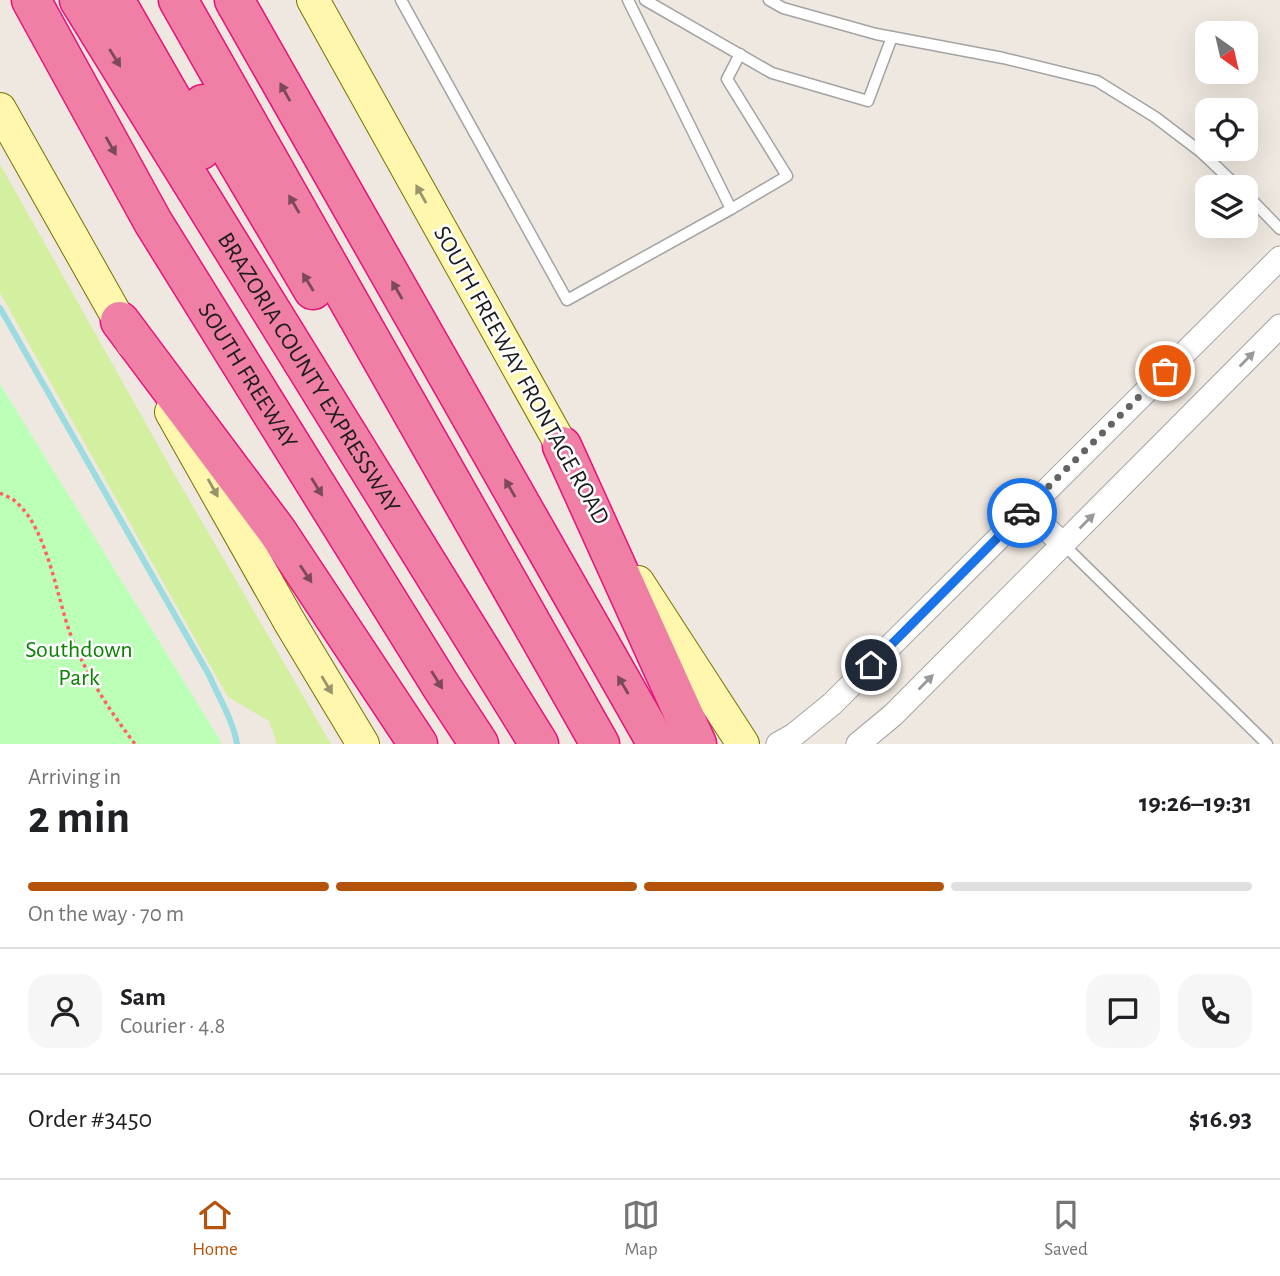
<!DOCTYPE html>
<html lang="en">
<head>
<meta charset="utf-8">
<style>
  body { margin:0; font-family:"Alegreya Sans",sans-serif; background:#f6f6f6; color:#202124; height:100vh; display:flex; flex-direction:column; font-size:26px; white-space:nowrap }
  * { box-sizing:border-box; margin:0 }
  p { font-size:23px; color:#757577 }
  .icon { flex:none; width:38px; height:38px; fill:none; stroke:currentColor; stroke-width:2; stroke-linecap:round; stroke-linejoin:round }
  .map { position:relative; height:744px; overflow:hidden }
  .panel { display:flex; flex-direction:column; background:#fff; flex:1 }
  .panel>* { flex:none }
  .needle { width:46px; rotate:146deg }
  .buttons { position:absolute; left:1195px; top:21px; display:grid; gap:14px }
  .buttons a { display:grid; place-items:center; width:63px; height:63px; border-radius:14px; background:#fff; box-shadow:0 7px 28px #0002; font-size:35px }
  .pin { position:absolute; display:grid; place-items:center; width:60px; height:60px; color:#fff; margin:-30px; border:4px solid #fff; border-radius:50%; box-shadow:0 2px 7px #0007 }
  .courier { position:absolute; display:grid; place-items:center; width:70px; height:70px; margin:-35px; border:5px solid #1a73e8; border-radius:50%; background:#fff; color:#222; box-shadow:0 2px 9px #0007 }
  .summary em { font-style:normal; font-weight:700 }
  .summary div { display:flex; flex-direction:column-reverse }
  .summary { display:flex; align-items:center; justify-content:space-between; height:119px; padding:0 28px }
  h1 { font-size:46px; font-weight:700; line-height:52px }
  .bar { display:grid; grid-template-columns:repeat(4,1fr); gap:10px 7px; align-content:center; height:84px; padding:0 28px }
  .bar i { height:9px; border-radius:5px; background:#e0e0e0 }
  .bar .active { background:#b45309 }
  .bar p { grid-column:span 4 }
  .line { display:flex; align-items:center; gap:18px; padding:0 28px; border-top:2px solid #e0e0e0 }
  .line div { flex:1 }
  .round { display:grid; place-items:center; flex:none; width:74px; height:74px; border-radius:21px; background:#f6f6f6 }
  .tabs { display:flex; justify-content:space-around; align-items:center; height:98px; border-top:2px solid #e0e0e0; background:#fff; font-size:19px; color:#757577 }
  .tabs a { display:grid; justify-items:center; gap:4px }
  .tabs .active { color:#b45309 }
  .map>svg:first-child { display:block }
</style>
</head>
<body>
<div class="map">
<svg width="1280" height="744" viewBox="0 0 1280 744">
  <rect width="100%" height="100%" fill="#efe8e0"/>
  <polygon fill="#d3efa0" points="0,164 176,477 331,744 277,744 269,721 228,697 0,293"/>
  <polygon fill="#bcffb7" points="0,384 220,740 221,744 0,744"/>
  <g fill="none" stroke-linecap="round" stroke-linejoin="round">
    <path stroke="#9bdce1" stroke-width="6" d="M 0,308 L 209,675 C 219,698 233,720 237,744"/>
    <g stroke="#a3a3a3" stroke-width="13">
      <g id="service">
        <polyline points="401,0 567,300 731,209 628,0"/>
        <polyline points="645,0 772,73 868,101 892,37"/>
        <polyline points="769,0 783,8 876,34 1003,58 1097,81 1155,117 1201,152 1238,187"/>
        <polyline points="1246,194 1280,229"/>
        <polyline points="731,209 787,176 727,79 740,54"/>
        <polyline points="1063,544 1267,744"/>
      </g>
    </g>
    <g stroke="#a3a3a3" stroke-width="25">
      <g id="minor">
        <polyline points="1025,509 1063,544"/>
        <polyline points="778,744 794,735 832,704 1280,258"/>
        <polyline points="858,744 893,715 1280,326"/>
      </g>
    </g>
    <g stroke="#767100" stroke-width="34">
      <g id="secondary">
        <polyline points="313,0 573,466"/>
        <polyline points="0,109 132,343"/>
        <polyline points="171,412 289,621 363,744"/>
        <polyline points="638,582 743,744"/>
      </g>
    </g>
    <g stroke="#e8127b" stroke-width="41">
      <g id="motorway">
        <path id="s1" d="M 31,0 L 153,222 L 441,686 L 479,744"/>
        <path id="s2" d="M 79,0 L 539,744"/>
        <polyline points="115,0 201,150"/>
        <polyline points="178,0 600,744"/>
        <polyline points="234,0 657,744"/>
        <polyline points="203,104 313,290"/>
        <polyline points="120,321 277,531 418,744"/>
        <polyline points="562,446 697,744"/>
      </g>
    </g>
    <path stroke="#ff6168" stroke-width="3.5" stroke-dasharray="3.5 3.5" stroke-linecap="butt" d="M 0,493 C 6,496 14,499 18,504 C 47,530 57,597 70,633 C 85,673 109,710 135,744"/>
    <use href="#service" stroke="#fff" stroke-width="10"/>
    <use href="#minor" stroke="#fff" stroke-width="23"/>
    <use href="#secondary" stroke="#fff7ae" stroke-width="32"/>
    <use href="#motorway" stroke="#ef7fa5" stroke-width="38"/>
  </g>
  <defs><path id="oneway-solid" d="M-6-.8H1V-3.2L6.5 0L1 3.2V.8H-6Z" transform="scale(1.75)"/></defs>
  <g fill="#7b495a">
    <use href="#oneway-solid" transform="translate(115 58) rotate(58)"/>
    <use href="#oneway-solid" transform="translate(285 92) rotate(-119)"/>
    <use href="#oneway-solid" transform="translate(111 146) rotate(61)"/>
    <use href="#oneway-solid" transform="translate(294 204) rotate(-120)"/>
    <use href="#oneway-solid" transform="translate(308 282) rotate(-121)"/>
    <use href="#oneway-solid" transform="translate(397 290) rotate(-120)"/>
    <use href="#oneway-solid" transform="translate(317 487) rotate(58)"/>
    <use href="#oneway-solid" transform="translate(510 488) rotate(-120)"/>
    <use href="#oneway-solid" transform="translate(306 574) rotate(56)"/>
    <use href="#oneway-solid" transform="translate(437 680) rotate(58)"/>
    <use href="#oneway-solid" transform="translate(623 685) rotate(-121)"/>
  </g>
  <g fill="#99946c">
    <use href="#oneway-solid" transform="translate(421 194) rotate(-119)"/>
    <use href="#oneway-solid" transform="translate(213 488) rotate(61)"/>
    <use href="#oneway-solid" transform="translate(327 685) rotate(59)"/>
  </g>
  <g fill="#999">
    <use href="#oneway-solid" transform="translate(1247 359) rotate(-45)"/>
    <use href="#oneway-solid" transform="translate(1087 521) rotate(-45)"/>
    <use href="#oneway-solid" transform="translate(926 682) rotate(-45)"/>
  </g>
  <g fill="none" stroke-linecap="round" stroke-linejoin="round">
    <polyline stroke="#666361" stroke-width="7" stroke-dasharray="0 12.6" points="1022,513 1165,371"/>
    <polyline stroke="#1a73e8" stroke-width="9" points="871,665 1022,513"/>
  </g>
  <g text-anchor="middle" stroke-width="5" stroke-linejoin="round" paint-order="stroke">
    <g font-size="24" fill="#1c1c1c" stroke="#fff">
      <text dy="8" stroke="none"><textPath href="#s2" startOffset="438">BRAZORIA COUNTY EXPRESSWAY</textPath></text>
      <text transform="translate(522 375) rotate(61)" y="8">SOUTH FREEWAY FRONTAGE ROAD</text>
      <text dy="8" stroke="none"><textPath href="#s1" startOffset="434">SOUTH FREEWAY</textPath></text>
    </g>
    <g font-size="24" fill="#098300" stroke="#fff">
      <text x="79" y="657">Southdown<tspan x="79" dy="28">Park</tspan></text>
    </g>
  </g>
</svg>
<div class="buttons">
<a><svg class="needle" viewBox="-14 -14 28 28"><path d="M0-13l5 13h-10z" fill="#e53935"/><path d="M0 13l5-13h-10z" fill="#757577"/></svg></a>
<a><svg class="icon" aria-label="locate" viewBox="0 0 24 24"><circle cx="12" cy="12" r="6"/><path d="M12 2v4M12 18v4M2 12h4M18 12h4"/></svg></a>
<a><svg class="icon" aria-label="layers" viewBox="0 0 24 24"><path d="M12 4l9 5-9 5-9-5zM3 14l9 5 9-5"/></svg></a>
</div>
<div class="pin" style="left:1165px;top:371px;background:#ea580c"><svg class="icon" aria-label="bag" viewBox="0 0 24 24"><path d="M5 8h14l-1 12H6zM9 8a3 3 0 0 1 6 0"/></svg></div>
<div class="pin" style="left:871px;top:665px;background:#1f2937"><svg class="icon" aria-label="home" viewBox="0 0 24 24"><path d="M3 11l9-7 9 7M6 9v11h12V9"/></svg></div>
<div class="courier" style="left:1022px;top:513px"><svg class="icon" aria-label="car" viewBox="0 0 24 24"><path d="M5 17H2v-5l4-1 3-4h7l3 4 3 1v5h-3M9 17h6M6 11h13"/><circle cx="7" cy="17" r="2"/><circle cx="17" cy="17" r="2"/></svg></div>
</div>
<section class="panel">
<div class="summary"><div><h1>2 min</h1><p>Arriving in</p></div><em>19:26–19:31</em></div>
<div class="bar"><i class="active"></i><i class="active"></i><i class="active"></i><i></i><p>On the way · 70 m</p></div>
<div class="line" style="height:126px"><a class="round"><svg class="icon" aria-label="person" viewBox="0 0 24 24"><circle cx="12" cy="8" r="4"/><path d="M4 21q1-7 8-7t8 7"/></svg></a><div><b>Sam</b><p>Courier · 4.8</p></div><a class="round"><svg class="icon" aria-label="chat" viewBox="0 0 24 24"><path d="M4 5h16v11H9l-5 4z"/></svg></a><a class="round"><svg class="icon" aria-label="phone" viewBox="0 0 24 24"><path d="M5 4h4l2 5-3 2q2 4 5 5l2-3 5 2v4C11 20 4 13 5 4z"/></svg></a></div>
<div class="line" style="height:91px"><div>Order #3450</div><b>$16.93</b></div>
</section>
<nav class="tabs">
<a class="active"><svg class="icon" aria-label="home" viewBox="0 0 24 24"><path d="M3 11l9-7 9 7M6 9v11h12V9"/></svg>Home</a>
<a><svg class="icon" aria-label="map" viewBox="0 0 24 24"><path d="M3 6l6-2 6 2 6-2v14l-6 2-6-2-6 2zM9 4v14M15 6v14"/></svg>Map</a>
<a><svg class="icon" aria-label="saved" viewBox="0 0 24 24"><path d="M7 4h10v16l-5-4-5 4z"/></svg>Saved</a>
</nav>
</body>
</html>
